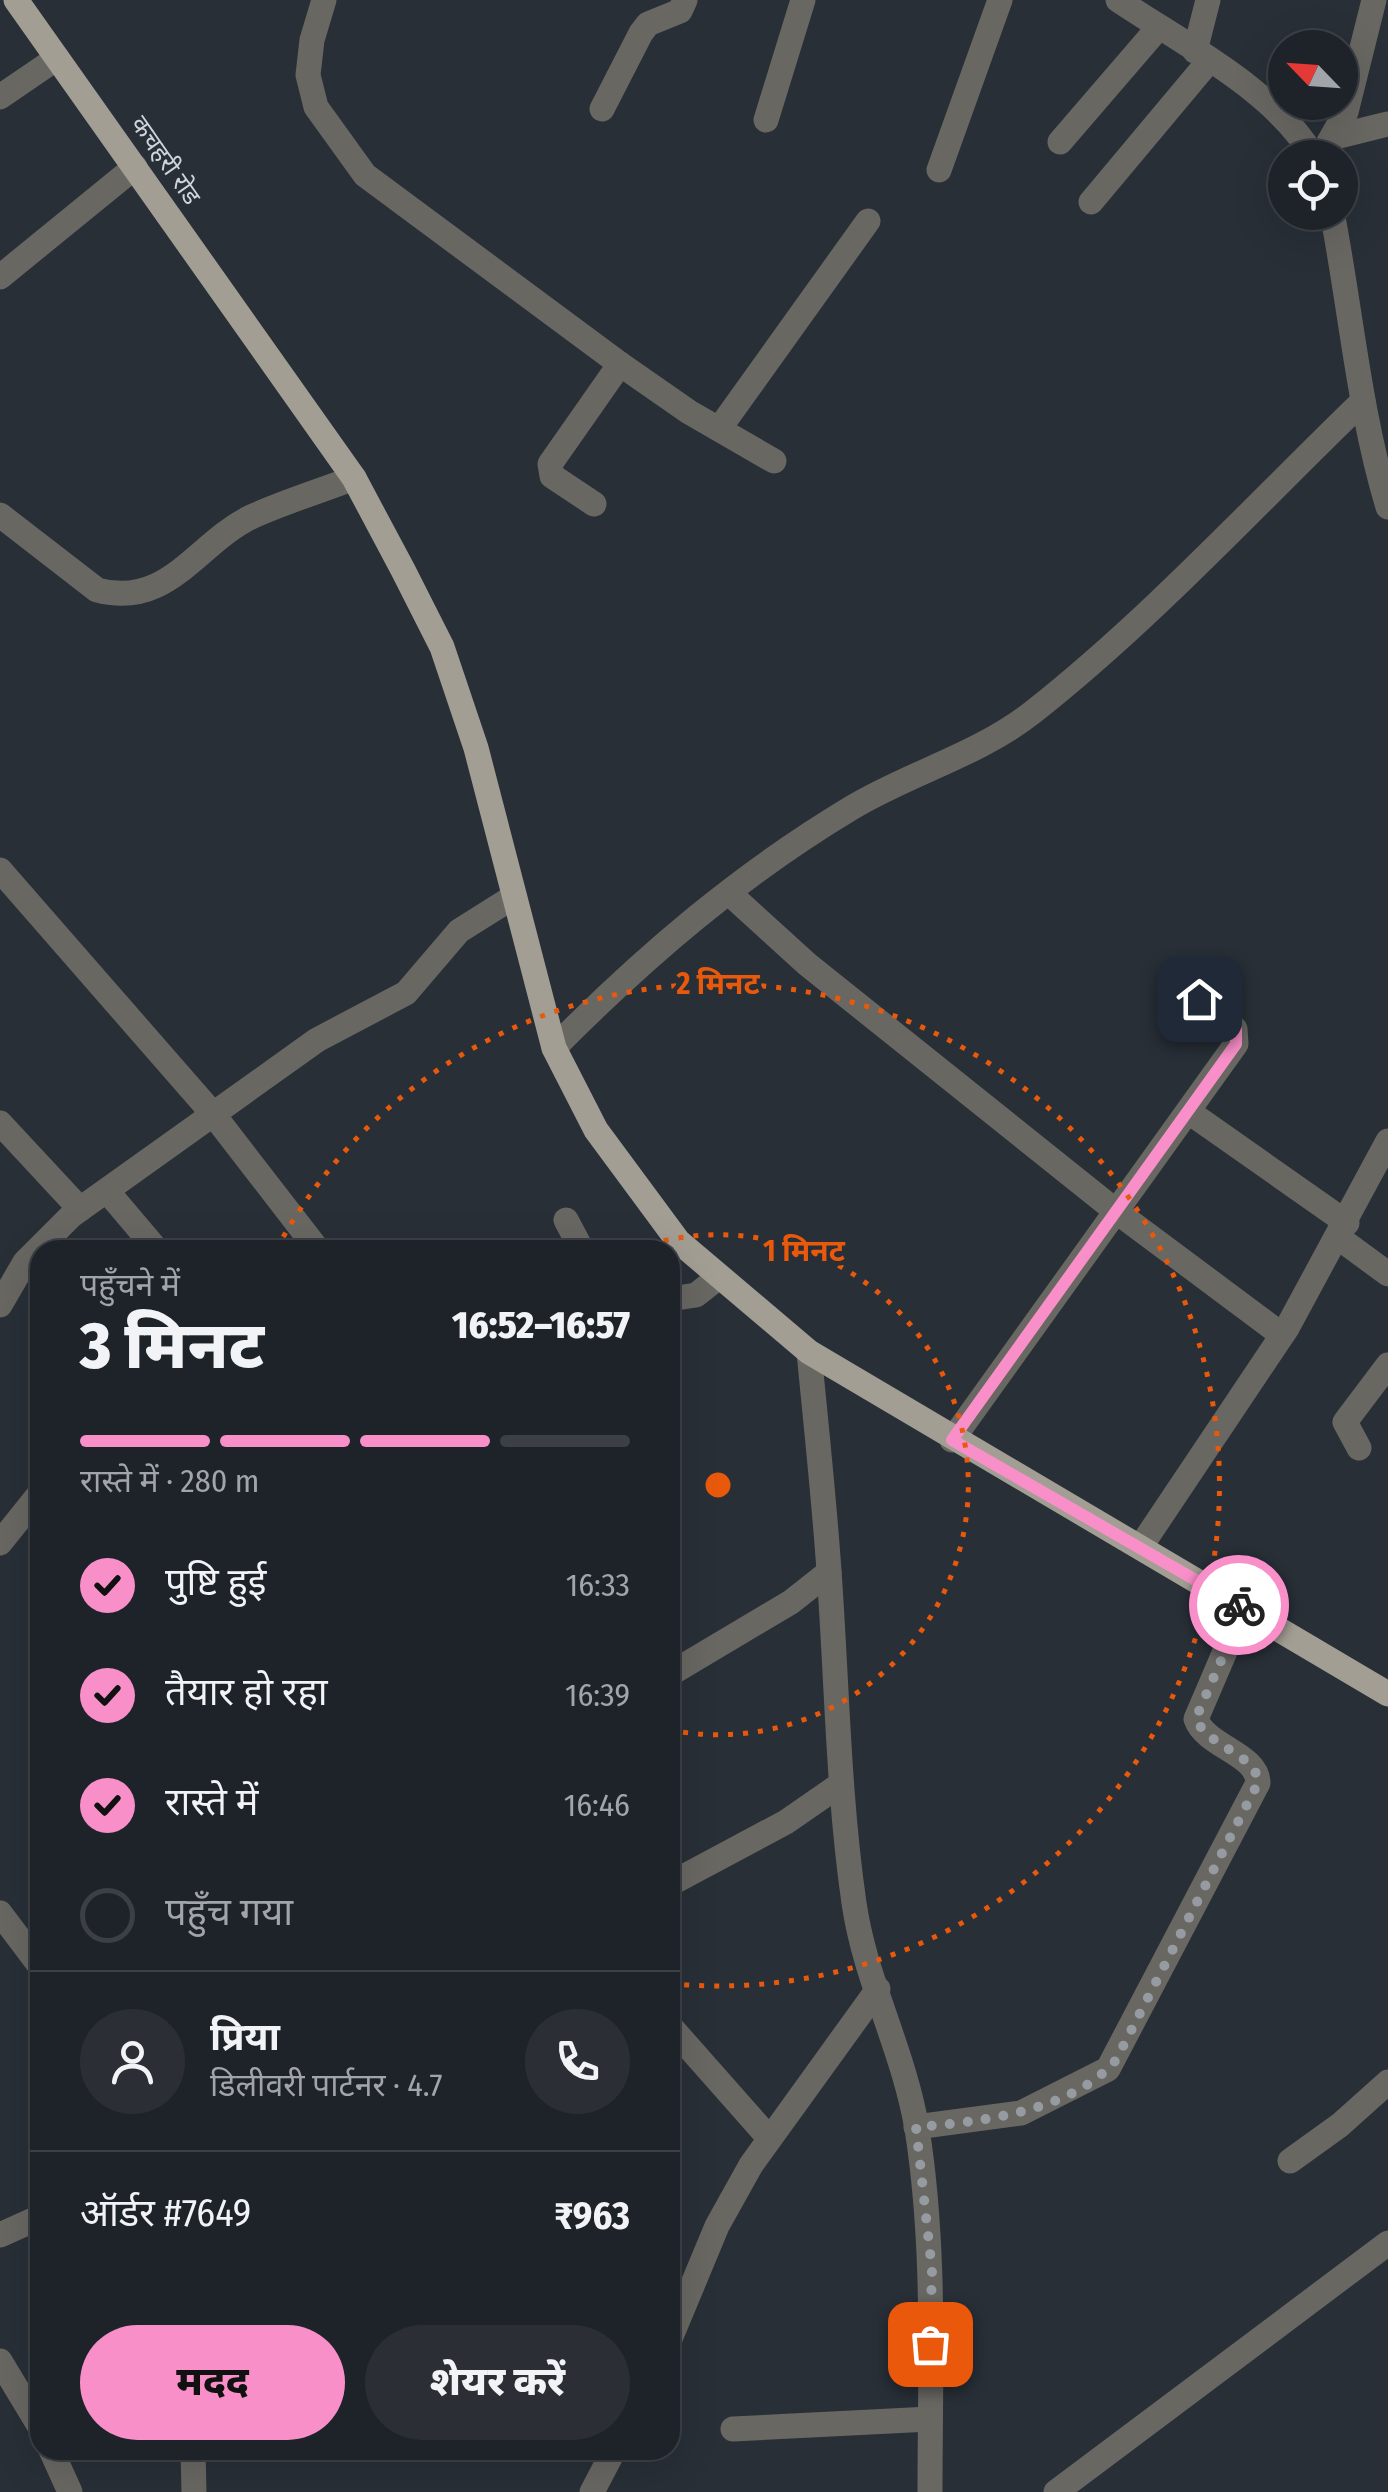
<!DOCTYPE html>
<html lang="hi">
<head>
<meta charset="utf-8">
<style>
  body { margin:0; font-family:"Fira Sans Condensed","Noto Sans Devanagari",sans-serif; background:#2b2f35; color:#f1f3f6; height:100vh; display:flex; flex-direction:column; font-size:38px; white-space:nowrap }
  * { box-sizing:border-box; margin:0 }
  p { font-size:32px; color:#a1a4a8 }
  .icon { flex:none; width:55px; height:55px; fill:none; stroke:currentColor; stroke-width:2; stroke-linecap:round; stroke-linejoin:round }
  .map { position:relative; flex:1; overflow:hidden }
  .side { position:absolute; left:30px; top:1240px; width:650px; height:1220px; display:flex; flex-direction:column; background:#1e2329; border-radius:30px; box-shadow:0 10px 40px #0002,0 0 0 2px #3c4046 }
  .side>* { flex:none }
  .needle { width:65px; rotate:295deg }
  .fabs { position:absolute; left:1268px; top:30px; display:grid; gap:20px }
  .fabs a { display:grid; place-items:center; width:90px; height:90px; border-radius:50%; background:#1e2329; box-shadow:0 10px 40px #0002,0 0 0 2px #3c4046; font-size:50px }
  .pin { position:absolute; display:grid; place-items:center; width:85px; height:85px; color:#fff; margin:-42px; border-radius:20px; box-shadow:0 5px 15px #0006 }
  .courier { position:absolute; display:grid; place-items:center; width:100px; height:100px; margin:-50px; border:8px solid #f98fc9; border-radius:50%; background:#fff; color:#222; box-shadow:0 2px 12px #0007 }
  .overview em { font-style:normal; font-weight:800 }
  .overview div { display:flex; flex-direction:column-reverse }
  .overview { display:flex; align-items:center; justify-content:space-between; height:170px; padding:0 50px }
  h1 { font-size:65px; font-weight:800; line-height:75px }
  .bar { display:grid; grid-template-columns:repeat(4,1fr); gap:15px 10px; align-content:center; height:120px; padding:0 50px }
  .bar i { height:12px; border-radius:8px; background:#3c4046 }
  .bar .on { background:#f98fc9 }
  .bar p { grid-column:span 4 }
  .line { display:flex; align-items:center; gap:25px; padding:0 50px; border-top:2px solid #3c4046 }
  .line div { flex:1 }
  .round { display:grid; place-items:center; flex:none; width:105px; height:105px; border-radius:52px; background:#2b2f35 }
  ol { padding:0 50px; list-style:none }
  li { display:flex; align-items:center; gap:30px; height:110px }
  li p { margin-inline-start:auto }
  li .icon { padding:10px; border-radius:50%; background:#f98fc9; color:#111; stroke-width:4 }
  li:last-child { color:#a1a4a8 }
  li i { width:55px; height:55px; border:5px solid #3c4046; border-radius:50% }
  .primary-button { display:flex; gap:20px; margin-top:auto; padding:20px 50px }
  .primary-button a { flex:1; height:115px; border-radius:60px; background:#f98fc9; color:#111; font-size:40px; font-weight:800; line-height:115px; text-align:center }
  .primary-button a+a { background:#2b2f35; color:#f1f3f6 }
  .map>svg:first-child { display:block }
</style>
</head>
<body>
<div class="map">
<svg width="1388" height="2492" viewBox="0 0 1388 2492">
  <rect width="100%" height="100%" fill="#282f37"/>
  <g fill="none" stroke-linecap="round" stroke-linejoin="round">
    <g stroke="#696762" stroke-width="25">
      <polyline points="324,0 312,40 308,75 316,107 365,175 620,364 689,412 774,461"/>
      <path d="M 1118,0 C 1180,42 1277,91 1314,158"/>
      <polyline points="1195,51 1208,0"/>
      <polyline points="0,97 57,58"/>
      <polyline points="602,109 641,33 648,24 680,11 685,0"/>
      <polyline points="766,120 803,0"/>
      <polyline points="1335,137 1388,124"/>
      <polyline points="1060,142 1159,27"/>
      <polyline points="1320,158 1346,112 1374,0"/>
      <polyline points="939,170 1000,0"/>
      <polyline points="1091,202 1209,61"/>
      <path d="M 1332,212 C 1351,311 1359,411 1388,507"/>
      <polyline points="0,277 135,167"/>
      <polyline points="719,429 868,221"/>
      <polyline points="594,504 552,476 550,464 620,364"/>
      <path d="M 0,515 L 97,590 C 168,609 196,544 251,517 C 284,502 320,491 354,478"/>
      <polyline points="0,870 213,1114 318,1250"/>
      <polyline points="729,893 807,964 1117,1212 1282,1335"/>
      <path d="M 554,1048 C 646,955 741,874 853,807 C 912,772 978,755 1033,712 C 1151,619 1255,505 1363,401"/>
      <polyline points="1189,1112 1347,1223"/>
      <polyline points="0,1123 80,1209"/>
      <polyline points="107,1191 157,1250"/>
      <polyline points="566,1220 582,1250"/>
      <polyline points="1339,1238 1388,1274"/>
      <polyline points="670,1299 696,1295 719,1277"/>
      <polyline points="0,1305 25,1262 72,1215 317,1040 406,993 459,931 513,897"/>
      <path d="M 809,1352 C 816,1425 824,1498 829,1571 C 837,1682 838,1792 854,1903 C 865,1980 904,2051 917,2129 C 936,2249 930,2371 930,2492"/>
      <polyline points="952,1440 1236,1044 1235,1029 1199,999"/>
      <polyline points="1359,1448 1345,1422 1388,1365"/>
      <polyline points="0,1543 40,1493"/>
      <polyline points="1141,1546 1287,1328 1388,1141"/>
      <polyline points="670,1674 791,1602 829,1572"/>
      <polyline points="670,1884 786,1822 838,1786"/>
      <polyline points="0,1913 40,1966"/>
      <polyline points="670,2026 769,2138"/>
      <path d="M 916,2127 L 1021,2113 L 1108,2069 L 1258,1783 C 1258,1754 1206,1747 1196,1719 L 1244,1607"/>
      <polyline points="1290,2161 1340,2125 1388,2082"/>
      <polyline points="0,2235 40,2217"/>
      <polyline points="670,2339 717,2226 751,2165 878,1989"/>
      <polyline points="0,2361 40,2427"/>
      <polyline points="733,2429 930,2419"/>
      <polyline points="51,2450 70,2492"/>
      <polyline points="193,2450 194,2492"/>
      <polyline points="592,2492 614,2450"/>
      <polyline points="1056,2492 1388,2243"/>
    </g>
    <polyline stroke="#a29e94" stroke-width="25" points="16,0 354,478 403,570 442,647 476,748 554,1048 596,1130 678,1241 809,1352 1388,1694"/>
  </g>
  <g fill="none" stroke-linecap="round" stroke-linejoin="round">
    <path stroke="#969ba1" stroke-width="10" stroke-dasharray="0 18" d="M 930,2344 L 932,2270 L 916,2127 C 980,2122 1072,2112 1116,2060 L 1258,1783 C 1258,1754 1206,1747 1196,1718 L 1244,1608 L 1239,1605"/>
    <polyline stroke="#f98fc9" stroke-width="12" points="1199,999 1236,1030 1236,1044 952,1440 1239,1605"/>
  </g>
  <g fill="none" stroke="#e8590c" stroke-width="5" stroke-dasharray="5 10">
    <path d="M635 1249A250 250 0 1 1 670 1730"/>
    <path d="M276 1250A501 501 0 1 1 674 1984"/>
  </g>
  <g text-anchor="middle" stroke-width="9" stroke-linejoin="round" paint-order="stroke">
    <g font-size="25" fill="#d1d5da" stroke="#282f37">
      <text transform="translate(166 160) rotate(55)" y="9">कचहरी रोड</text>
    </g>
  </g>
  <circle cx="718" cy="1485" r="15" fill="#e8590c" stroke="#282f37" stroke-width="5"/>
  <g font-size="30" text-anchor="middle" font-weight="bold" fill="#e8590c" stroke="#282f37" stroke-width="9" stroke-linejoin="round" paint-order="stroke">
    <text x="718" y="994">2 मिनट</text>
    <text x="804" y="1261">1 मिनट</text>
  </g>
</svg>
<div class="fabs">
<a><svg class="needle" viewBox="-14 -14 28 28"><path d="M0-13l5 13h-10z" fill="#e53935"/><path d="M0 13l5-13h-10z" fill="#a1a4a8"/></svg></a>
<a><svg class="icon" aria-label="locate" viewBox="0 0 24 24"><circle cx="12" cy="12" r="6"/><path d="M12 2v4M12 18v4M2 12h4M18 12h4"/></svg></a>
</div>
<div class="pin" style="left:930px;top:2344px;background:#ea580c"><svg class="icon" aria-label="bag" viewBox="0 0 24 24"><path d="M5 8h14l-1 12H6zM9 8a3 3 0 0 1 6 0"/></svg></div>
<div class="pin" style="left:1199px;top:999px;background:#1f2937"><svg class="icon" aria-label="home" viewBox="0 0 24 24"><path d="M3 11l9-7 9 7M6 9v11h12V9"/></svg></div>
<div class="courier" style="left:1239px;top:1605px"><svg class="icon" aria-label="bike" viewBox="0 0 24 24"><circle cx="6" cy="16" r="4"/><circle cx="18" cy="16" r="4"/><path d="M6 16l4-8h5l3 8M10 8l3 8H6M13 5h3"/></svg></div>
<section class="side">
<div class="overview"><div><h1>3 मिनट</h1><p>पहुँचने में</p></div><em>16:52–16:57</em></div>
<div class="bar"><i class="on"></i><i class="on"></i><i class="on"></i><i></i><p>रास्ते में · 280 m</p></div>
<ol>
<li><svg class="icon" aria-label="check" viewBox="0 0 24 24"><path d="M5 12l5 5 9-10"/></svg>पुष्टि हुई<p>16:33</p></li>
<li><svg class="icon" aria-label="check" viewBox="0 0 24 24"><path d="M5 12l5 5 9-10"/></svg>तैयार हो रहा<p>16:39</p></li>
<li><svg class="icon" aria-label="check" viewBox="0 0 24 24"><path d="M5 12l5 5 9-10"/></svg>रास्ते में<p>16:46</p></li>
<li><i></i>पहुँच गया</li>
</ol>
<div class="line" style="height:180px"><a class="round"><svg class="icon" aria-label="person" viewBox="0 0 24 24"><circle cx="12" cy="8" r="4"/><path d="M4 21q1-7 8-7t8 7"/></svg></a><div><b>प्रिया</b><p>डिलीवरी पार्टनर · 4.7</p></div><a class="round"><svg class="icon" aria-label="phone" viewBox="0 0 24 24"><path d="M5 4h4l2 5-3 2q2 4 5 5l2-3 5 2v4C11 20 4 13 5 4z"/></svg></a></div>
<div class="line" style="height:130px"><div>ऑर्डर #7649</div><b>₹963</b></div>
<div class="primary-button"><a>मदद</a><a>शेयर करें</a></div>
</section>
</div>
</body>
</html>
